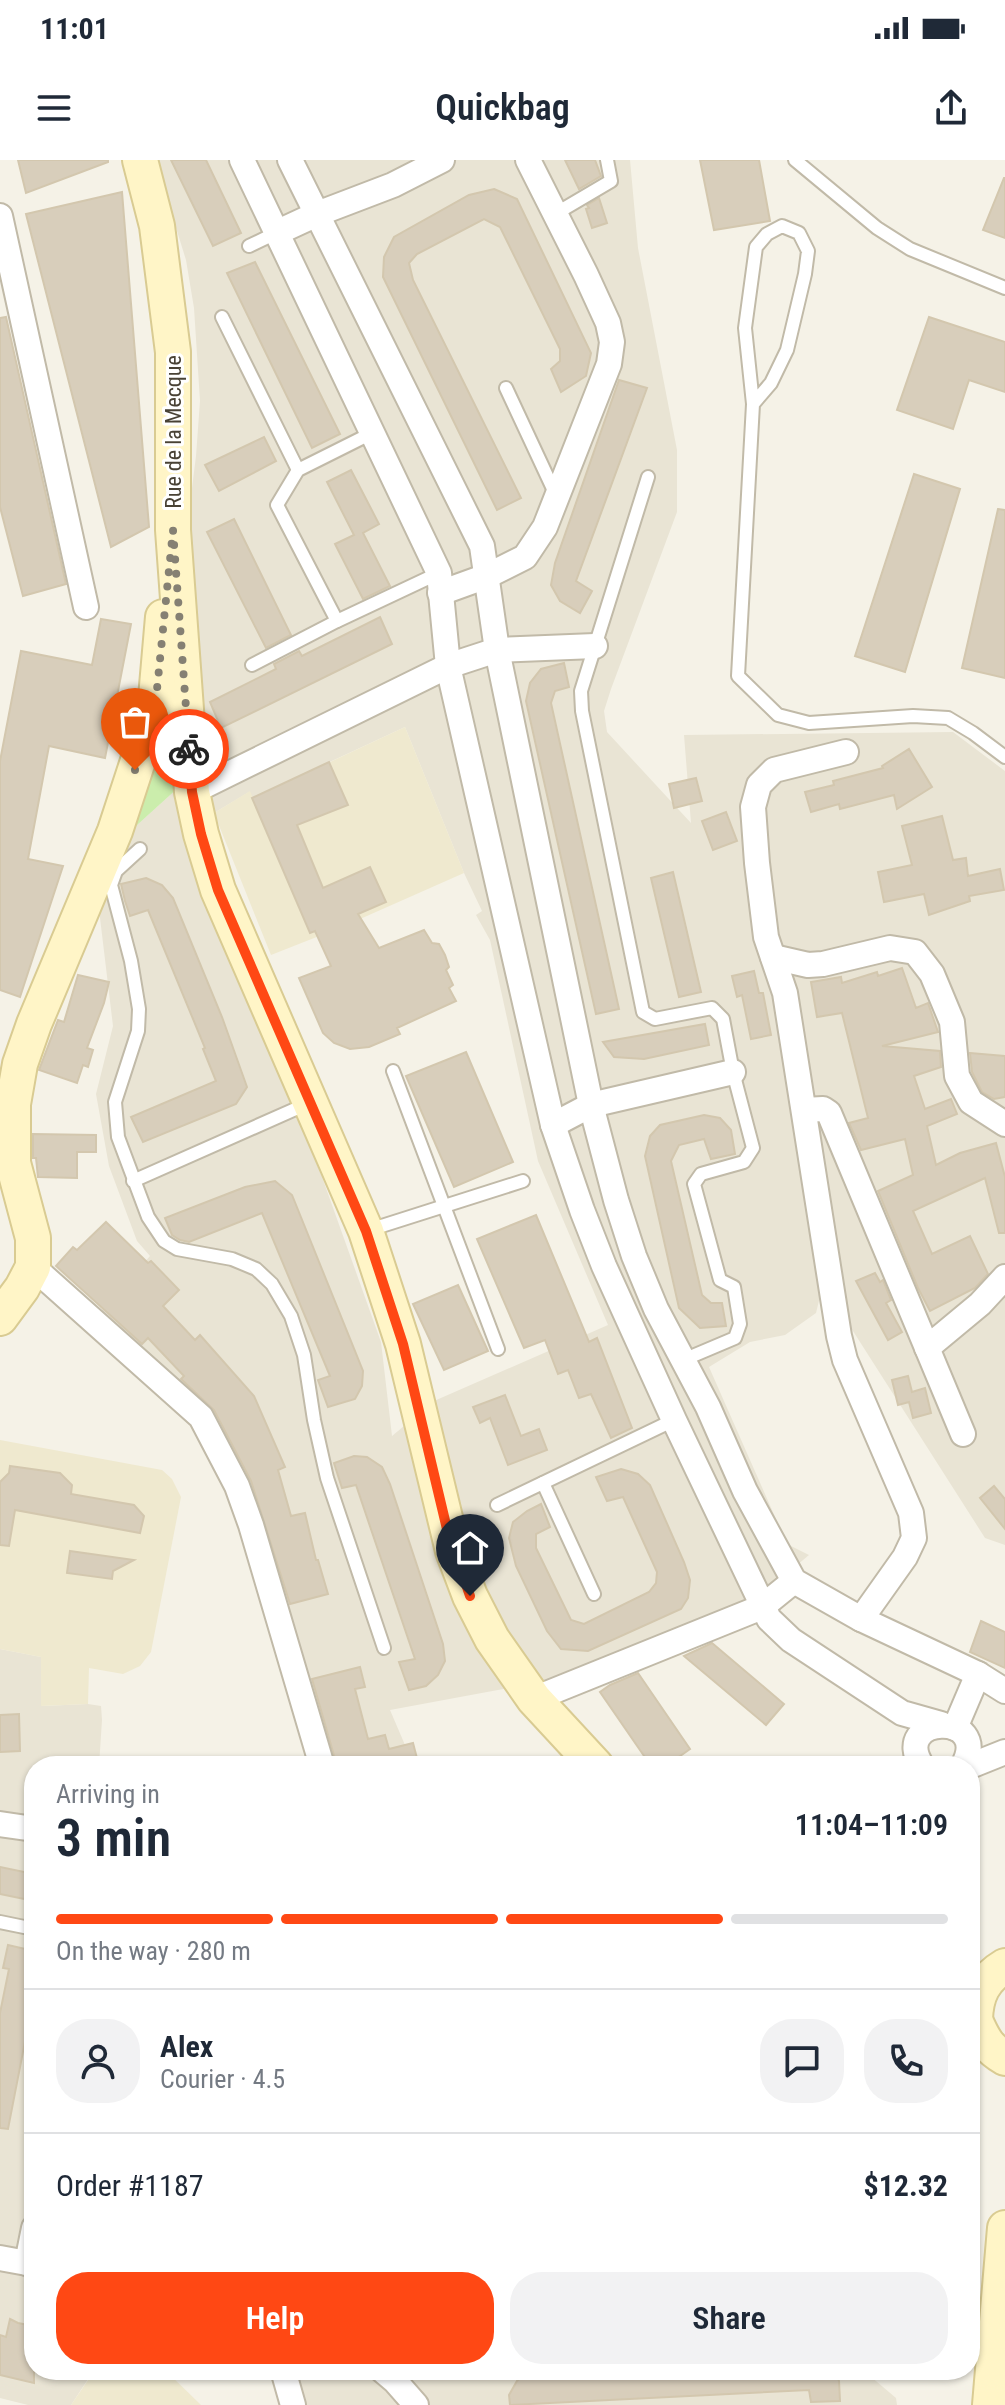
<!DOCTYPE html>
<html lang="en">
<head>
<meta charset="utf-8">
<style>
  body { margin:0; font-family:"Roboto Condensed",sans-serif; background:#f2f2f3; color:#1f2937; height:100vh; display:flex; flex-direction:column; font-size:30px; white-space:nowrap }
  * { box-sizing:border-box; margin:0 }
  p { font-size:26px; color:#747a83 }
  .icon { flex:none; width:44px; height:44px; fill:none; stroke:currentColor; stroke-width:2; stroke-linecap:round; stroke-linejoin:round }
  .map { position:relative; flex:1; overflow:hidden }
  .details { position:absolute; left:24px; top:1596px; width:956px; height:624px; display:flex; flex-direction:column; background:#fff; border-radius:32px; box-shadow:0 2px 6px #0004 }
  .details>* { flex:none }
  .pin { position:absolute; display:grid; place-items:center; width:68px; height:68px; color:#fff; margin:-82px -34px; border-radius:50% 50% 50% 0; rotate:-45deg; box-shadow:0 0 8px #0007 }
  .pin .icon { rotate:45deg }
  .courier { position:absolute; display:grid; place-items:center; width:80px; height:80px; margin:-40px; border:6px solid #ff4814; border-radius:50%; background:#fff; color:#222; box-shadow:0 2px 10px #0007 }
  .headline em { font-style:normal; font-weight:600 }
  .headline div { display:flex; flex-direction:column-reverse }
  .headline { display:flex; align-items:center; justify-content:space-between; height:136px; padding:0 32px }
  h1 { font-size:52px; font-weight:600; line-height:60px }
  .bar { display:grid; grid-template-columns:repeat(4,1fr); gap:12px 8px; align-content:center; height:96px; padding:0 32px }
  .bar i { height:10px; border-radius:6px; background:#e0e1e3 }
  .bar .current { background:#ff4814 }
  .bar p { grid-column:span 4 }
  .line { display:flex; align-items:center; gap:20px; padding:0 32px; border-top:2px solid #e0e1e3 }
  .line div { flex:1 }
  .round { display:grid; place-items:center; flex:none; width:84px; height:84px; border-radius:32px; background:#f2f2f3 }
  .primary-button { display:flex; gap:16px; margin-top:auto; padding:16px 32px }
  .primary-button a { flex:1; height:92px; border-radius:32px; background:#ff4814; color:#fff; font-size:32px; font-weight:600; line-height:92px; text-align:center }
  .primary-button a+a { background:#f2f2f3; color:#1f2937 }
  .status { display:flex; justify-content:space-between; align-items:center; height:56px; padding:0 40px; background:#fff; direction:ltr }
  .status svg { height:22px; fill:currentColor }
  header { display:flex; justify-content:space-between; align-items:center; height:104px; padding:0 32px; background:#fff; font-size:36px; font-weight:600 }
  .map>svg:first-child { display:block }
</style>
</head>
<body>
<div class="status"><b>11:01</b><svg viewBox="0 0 49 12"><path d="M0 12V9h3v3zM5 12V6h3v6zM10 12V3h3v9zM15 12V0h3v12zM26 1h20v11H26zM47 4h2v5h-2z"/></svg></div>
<header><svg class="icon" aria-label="menu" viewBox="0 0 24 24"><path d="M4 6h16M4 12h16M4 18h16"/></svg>Quickbag<svg class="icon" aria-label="share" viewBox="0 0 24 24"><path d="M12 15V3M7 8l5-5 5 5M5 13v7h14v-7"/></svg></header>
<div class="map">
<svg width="1005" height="2245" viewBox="0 0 1005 2245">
  <rect width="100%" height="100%" fill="#f5f2e7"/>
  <g fill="#e9e4d4">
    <polygon points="155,0 630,0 638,88 677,290 677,352 611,529 604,551 607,572 691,663 684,575 953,572 1005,611 1005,1385 985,1378 823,1124 816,1153 785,1175 750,1182 709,1207 787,1384 809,1395 735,1457 536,1523 390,1550 414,1606 330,1606 229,1294 98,1155 150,1096 137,1081 109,1006 96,934 113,866 97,733 136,666 179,627 184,681 322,1017 381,1182 392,1276 434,1241 608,1165 538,1001 490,780 476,755 482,751 464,713 405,567 252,638 249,632 214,653 193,549 189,352 196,296 200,241 194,148 186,100"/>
    <polygon points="0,1489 41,1497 42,1546 88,1544 101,1546 102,1560 99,1606 34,1606 34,2210 94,2210 71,2245 28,2245 0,2238"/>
    <polygon points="290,2210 863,2210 896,2238 897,2245 302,2245"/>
  </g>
  <g fill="#efe9cf">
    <polygon points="405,567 464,713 342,767 271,795 214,653 250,631 253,638"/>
    <polygon points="0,1280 162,1310 172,1319 181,1337 151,1492 140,1506 123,1514 89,1508 88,1544 41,1546 41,1497 0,1489"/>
    <polygon points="95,2210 165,2210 201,2245 71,2245"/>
  </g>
  <polygon fill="#cbedac" points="163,505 179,627 136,666 125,653"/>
  <g fill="#d8cebb" stroke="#d3c7ae" stroke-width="2">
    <polygon points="18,0 108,0 108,2 26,33"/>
    <polygon points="171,0 206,0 241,73 213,86"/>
    <polygon points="565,0 595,0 601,16 579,29"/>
    <polygon points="700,0 759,0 770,61 714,70"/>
    <polygon points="1004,18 1005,18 1005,78 983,70"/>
    <polygon points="494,29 517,39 591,193 586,216 561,232 551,209 560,201 560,189 500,67 484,59 417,94 409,103 413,120 521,338 497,350 383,117 384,97 394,77 469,35"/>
    <polygon points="122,32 149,367 111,387 26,54"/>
    <polygon points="599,38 607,63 592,68 586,49 589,48 587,45"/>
    <polygon points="255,102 340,274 312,288 227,113"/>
    <polygon points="6,157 66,424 23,436 0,347 0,158"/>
    <polygon points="929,157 1005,182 1005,232 969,220 953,269 897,250"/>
    <polygon points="619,220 647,228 576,421 592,431 580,453 560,441 551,425 555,403"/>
    <polygon points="264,277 276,301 219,331 205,305"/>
    <polygon points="351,310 379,364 363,373 390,426 363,439 335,384 354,375 327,322"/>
    <polygon points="914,314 960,329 905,512 855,496"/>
    <polygon points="998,349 1005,350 1005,518 962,508"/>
    <polygon points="234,359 291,475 266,488 207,372"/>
    <polygon points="380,457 392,484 221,568 210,542 276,509 274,504 299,491 302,496"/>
    <polygon points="101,459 131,464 105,598 49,586 28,699 63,706 20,837 0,830 0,601 21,491 92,505"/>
    <polygon points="564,503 569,527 555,531 551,543 619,849 596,854 526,541 530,523 541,509"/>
    <polygon points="909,589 932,627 897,649 894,635 840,649 839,644 811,652 805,632 834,625 833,621 883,608 882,606"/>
    <polygon points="329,602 348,645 297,665 323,728 370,707 386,742 358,754 379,788 424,770 432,783 439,784 445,795 449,807 446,810 453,825 449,828 456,841 397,868 400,874 369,887 350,889 334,883 323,873 299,818 331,806 315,771 310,773 252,638"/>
    <polygon points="696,618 702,641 674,648 669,624"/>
    <polygon points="726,652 737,681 713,690 702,661"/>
    <polygon points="942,656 953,700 966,698 968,716 1000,709 1004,730 969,736 970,741 929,755 924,734 884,742 878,712 912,705 902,666"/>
    <polygon points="673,712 701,832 679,837 651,718"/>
    <polygon points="146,718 162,725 173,738 222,857 247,927 236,944 143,982 131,957 216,921 203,889 205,888 148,750 130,756 125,741 121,724"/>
    <polygon points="902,808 916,848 928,843 938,872 882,886 940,891 941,907 914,916 925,949 951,939 957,954 927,966 936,1005 960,993 996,983 1005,1017 1005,1073 999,1073 985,1018 913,1051 932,1094 970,1076 988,1114 975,1128 930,1151 918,1128 878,1031 913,1015 905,979 861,990 849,963 868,958 842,853 817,857 811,822 841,817 842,823 877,812 878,816"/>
    <polygon points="754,811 759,833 763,833 771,875 751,879 742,835 737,837 732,816"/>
    <polygon points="78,815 109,822 104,843 87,888 93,890 88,907 83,905 77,923 39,910 58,860 64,862"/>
    <polygon points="705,864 709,885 644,899 614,897 603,882"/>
    <polygon points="466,892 513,1002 454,1027 406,916"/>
    <polygon points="970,893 1005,896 1005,937 994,939 982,932 972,912"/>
    <polygon points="704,955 720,958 731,970 735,994 711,999 704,979 679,985 671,1001 702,1135 711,1143 722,1143 726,1166 700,1168 679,1148 645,996 650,976 660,965"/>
    <polygon points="33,974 96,975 96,992 77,992 77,1018 38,1017 36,998 33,998"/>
    <polygon points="275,1021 292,1035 363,1211 362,1226 355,1239 328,1247 318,1220 330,1216 262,1053 189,1082 180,1080 172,1075 165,1058 245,1027"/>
    <polygon points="536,1055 589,1182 597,1178 632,1268 611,1278 591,1234 579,1238 568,1210 558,1214 545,1180 524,1188 477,1079"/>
    <polygon points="106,1062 148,1103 151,1101 179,1130 163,1146 195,1180 200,1175 254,1236 285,1307 278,1310 291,1356 305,1353 316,1400 318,1400 328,1434 290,1444 251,1321 214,1250 181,1219 184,1216 148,1178 142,1184 56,1106 73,1087 77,1090"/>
    <polygon points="875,1113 880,1122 883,1120 891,1140 886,1143 902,1172 888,1180 856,1121"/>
    <polygon points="458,1125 488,1191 444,1210 413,1144"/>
    <polygon points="908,1216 912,1232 925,1228 931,1253 913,1258 909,1242 898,1245 892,1220"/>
    <polygon points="505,1235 521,1276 539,1269 547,1290 508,1305 490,1258 480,1263 473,1247"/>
    <polygon points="354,1296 367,1297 382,1307 390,1324 443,1484 445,1501 438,1515 426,1526 409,1530 399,1502 415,1499 356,1325 342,1328 334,1303"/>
    <polygon points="10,1306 60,1313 72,1325 71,1334 134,1345 144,1356 140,1373 15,1350 9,1386 0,1385 0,1322 9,1313"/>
    <polygon points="621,1309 638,1314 650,1325 684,1402 690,1420 688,1438 681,1449 588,1491 561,1489 547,1471 516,1406 509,1378 513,1362 527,1351 541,1344 550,1367 536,1374 536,1388 571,1460 584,1464 649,1432 656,1423 657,1412 623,1337 607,1341 596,1317"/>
    <polygon points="994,1326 1005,1339 1005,1369 980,1338"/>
    <polygon points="70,1391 134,1400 113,1411 112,1419 67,1413"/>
    <polygon points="981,1461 1005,1472 1005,1508 970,1492"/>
    <polygon points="712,1483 784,1544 766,1565 684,1496"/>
    <polygon points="360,1507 365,1527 355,1529 368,1579 385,1575 389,1589 413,1583 419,1606 337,1606 312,1519"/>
    <polygon points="638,1513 690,1589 666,1606 651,1606 600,1532 610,1525"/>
    <polygon points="19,1554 20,1591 0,1592 0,1555"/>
    <polygon points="0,1707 34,1714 34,1741 0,1734"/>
    <polygon points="8,1785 34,1791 34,1835 8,1969 0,1968 0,1853 9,1809 3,1808"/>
    <polygon points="10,2159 18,2163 34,2166 34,2223 0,2215 0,2175 6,2177"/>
    <polygon points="553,2210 834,2210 839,2221 840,2241 811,2242 809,2230 510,2245 509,2235 517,2221 528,2211"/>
  </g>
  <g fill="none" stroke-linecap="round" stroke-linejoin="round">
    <g stroke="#c1baa8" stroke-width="16">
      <g id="lane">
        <polyline points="795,0 877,68 910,89 1005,128"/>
        <polyline points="555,54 611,21 607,0"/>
        <polyline points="249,86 276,73"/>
        <polyline points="222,157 298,310"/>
        <polyline points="506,228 555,333"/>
        <polyline points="753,244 771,223 787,190 805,114 808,91 799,73 782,66 767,74 756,87 745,168 753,244 738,516 778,555 809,563 913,556 948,558 973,573 1005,597"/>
        <polyline points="648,317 581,531 582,551 643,852 655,859 712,848 723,859 733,912 753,988 744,1002 701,1014 694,1024 720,1120 734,1127 740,1164 735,1178 683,1200"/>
        <polyline points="337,461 277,345 298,310 372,273"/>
        <polyline points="252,505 337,461 439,413"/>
        <polyline points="140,689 116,711 111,725 131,801 139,849 138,871 115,942 118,977 148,1057 164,1081 177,1089 232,1099 256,1109 272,1124 291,1156 304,1195 314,1260 327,1318 384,1488"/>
        <polyline points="393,911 498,1189"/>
        <polyline points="133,1021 309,943"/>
        <polyline points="369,1070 523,1021"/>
        <polyline points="543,1323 594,1434"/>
        <polyline points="497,1345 674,1260"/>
        <polyline points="0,1762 34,1769"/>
      </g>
    </g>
    <g stroke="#c1baa8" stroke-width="28">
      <g id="street">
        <polyline points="242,0 439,413 448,506 553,965 582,1050 604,1106 674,1260 769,1459 791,1480 902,1553 941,1564"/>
        <polyline points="290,0 482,386 497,490 591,945 616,1040 634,1096 656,1149 708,1247 745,1331 794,1421 861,1459 978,1514 1005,1531"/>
        <polyline points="0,56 86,447"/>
        <polyline points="276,73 317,54 393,25 442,0"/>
        <polyline points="440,433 487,416 525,397 545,367 609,204 612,182 608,163 586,115 528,0"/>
        <polyline points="846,592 774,610 759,625 753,647 757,703 766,777 785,833 839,1176 845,1200 911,1353 914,1378 905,1397 861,1459"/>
        <polyline points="192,632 448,506 497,490 595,486"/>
        <polyline points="773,797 808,805 823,804 890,788 915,792 932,814 952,862 957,916 971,942 1005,964"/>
        <polyline points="804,950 823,949 829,953 963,1274"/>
        <polyline points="553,965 591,945 733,912"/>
        <polyline points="33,1107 201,1257 237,1326 251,1365 322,1606"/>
        <polyline points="927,1188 980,1144 1005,1117"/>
        <polyline points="534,1539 762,1447 794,1421"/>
        <polyline points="955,1568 978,1514"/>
        <path d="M 922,1606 C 889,1555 993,1550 963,1606"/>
        <polyline points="970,1606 1005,1592"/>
        <polyline points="0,1664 34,1669"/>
        <polyline points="0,2098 27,2103 34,2101"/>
        <polyline points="27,2103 34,2068"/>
        <polyline points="283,2210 293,2245"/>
        <polyline points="382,2210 395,2221 416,2245"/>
      </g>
    </g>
    <g stroke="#d9cb92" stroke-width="38">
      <g id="secondary">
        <polyline points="140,0 157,66 173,192 173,370 192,632 201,674 218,730 366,1071 403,1184 453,1391 470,1436 492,1479 534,1539 596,1606"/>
        <polyline points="0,1158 22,1128 33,1107 33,1078 13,1003 13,944 20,904 34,864 115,671 155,549 163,457"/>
        <path d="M 970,1851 C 982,1872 982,1885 1005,1898"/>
        <path d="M 975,1859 C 976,1835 983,1819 1005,1806"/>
        <polyline points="990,2245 1005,2068"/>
      </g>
    </g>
    <use href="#lane" stroke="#fff" stroke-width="12"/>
    <use href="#street" stroke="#fff" stroke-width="24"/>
    <use href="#secondary" stroke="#fff5c7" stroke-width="34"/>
  </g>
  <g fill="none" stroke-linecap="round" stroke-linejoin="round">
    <polyline stroke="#858073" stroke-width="8" stroke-dasharray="0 14.4" points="135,610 155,549 173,370 189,589"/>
    <polyline stroke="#ff4814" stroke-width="10" points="189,589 192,632 201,674 218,730 366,1071 403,1184 447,1369 470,1436"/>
  </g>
  <g text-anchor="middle" stroke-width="6" stroke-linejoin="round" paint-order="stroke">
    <g font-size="22" fill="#494235" stroke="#fff">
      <text transform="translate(173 272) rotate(-90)" y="8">Rue de la Mecque</text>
    </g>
  </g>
</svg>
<div class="pin" style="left:135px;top:610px;background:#ea580c"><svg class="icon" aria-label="bag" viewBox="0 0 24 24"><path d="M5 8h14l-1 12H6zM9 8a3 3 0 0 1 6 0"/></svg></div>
<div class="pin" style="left:470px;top:1436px;background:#1f2937"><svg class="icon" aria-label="home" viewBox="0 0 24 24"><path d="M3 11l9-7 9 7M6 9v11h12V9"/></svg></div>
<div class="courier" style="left:189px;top:589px"><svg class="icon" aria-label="bike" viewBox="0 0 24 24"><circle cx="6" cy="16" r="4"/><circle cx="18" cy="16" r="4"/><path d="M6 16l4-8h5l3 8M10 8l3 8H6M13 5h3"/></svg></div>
<section class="details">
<div class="headline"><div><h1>3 min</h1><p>Arriving in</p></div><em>11:04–11:09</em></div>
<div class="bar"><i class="current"></i><i class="current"></i><i class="current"></i><i></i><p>On the way · 280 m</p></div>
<div class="line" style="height:144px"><a class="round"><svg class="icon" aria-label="person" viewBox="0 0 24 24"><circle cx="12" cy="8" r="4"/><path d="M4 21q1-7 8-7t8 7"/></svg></a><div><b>Alex</b><p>Courier · 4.5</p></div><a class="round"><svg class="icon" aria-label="chat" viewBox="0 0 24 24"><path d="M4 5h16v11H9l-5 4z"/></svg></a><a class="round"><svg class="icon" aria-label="phone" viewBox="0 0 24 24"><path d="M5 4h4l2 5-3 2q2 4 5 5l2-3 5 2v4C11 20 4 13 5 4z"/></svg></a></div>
<div class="line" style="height:104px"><div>Order #1187</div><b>$12.32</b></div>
<div class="primary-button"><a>Help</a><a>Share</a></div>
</section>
</div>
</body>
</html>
